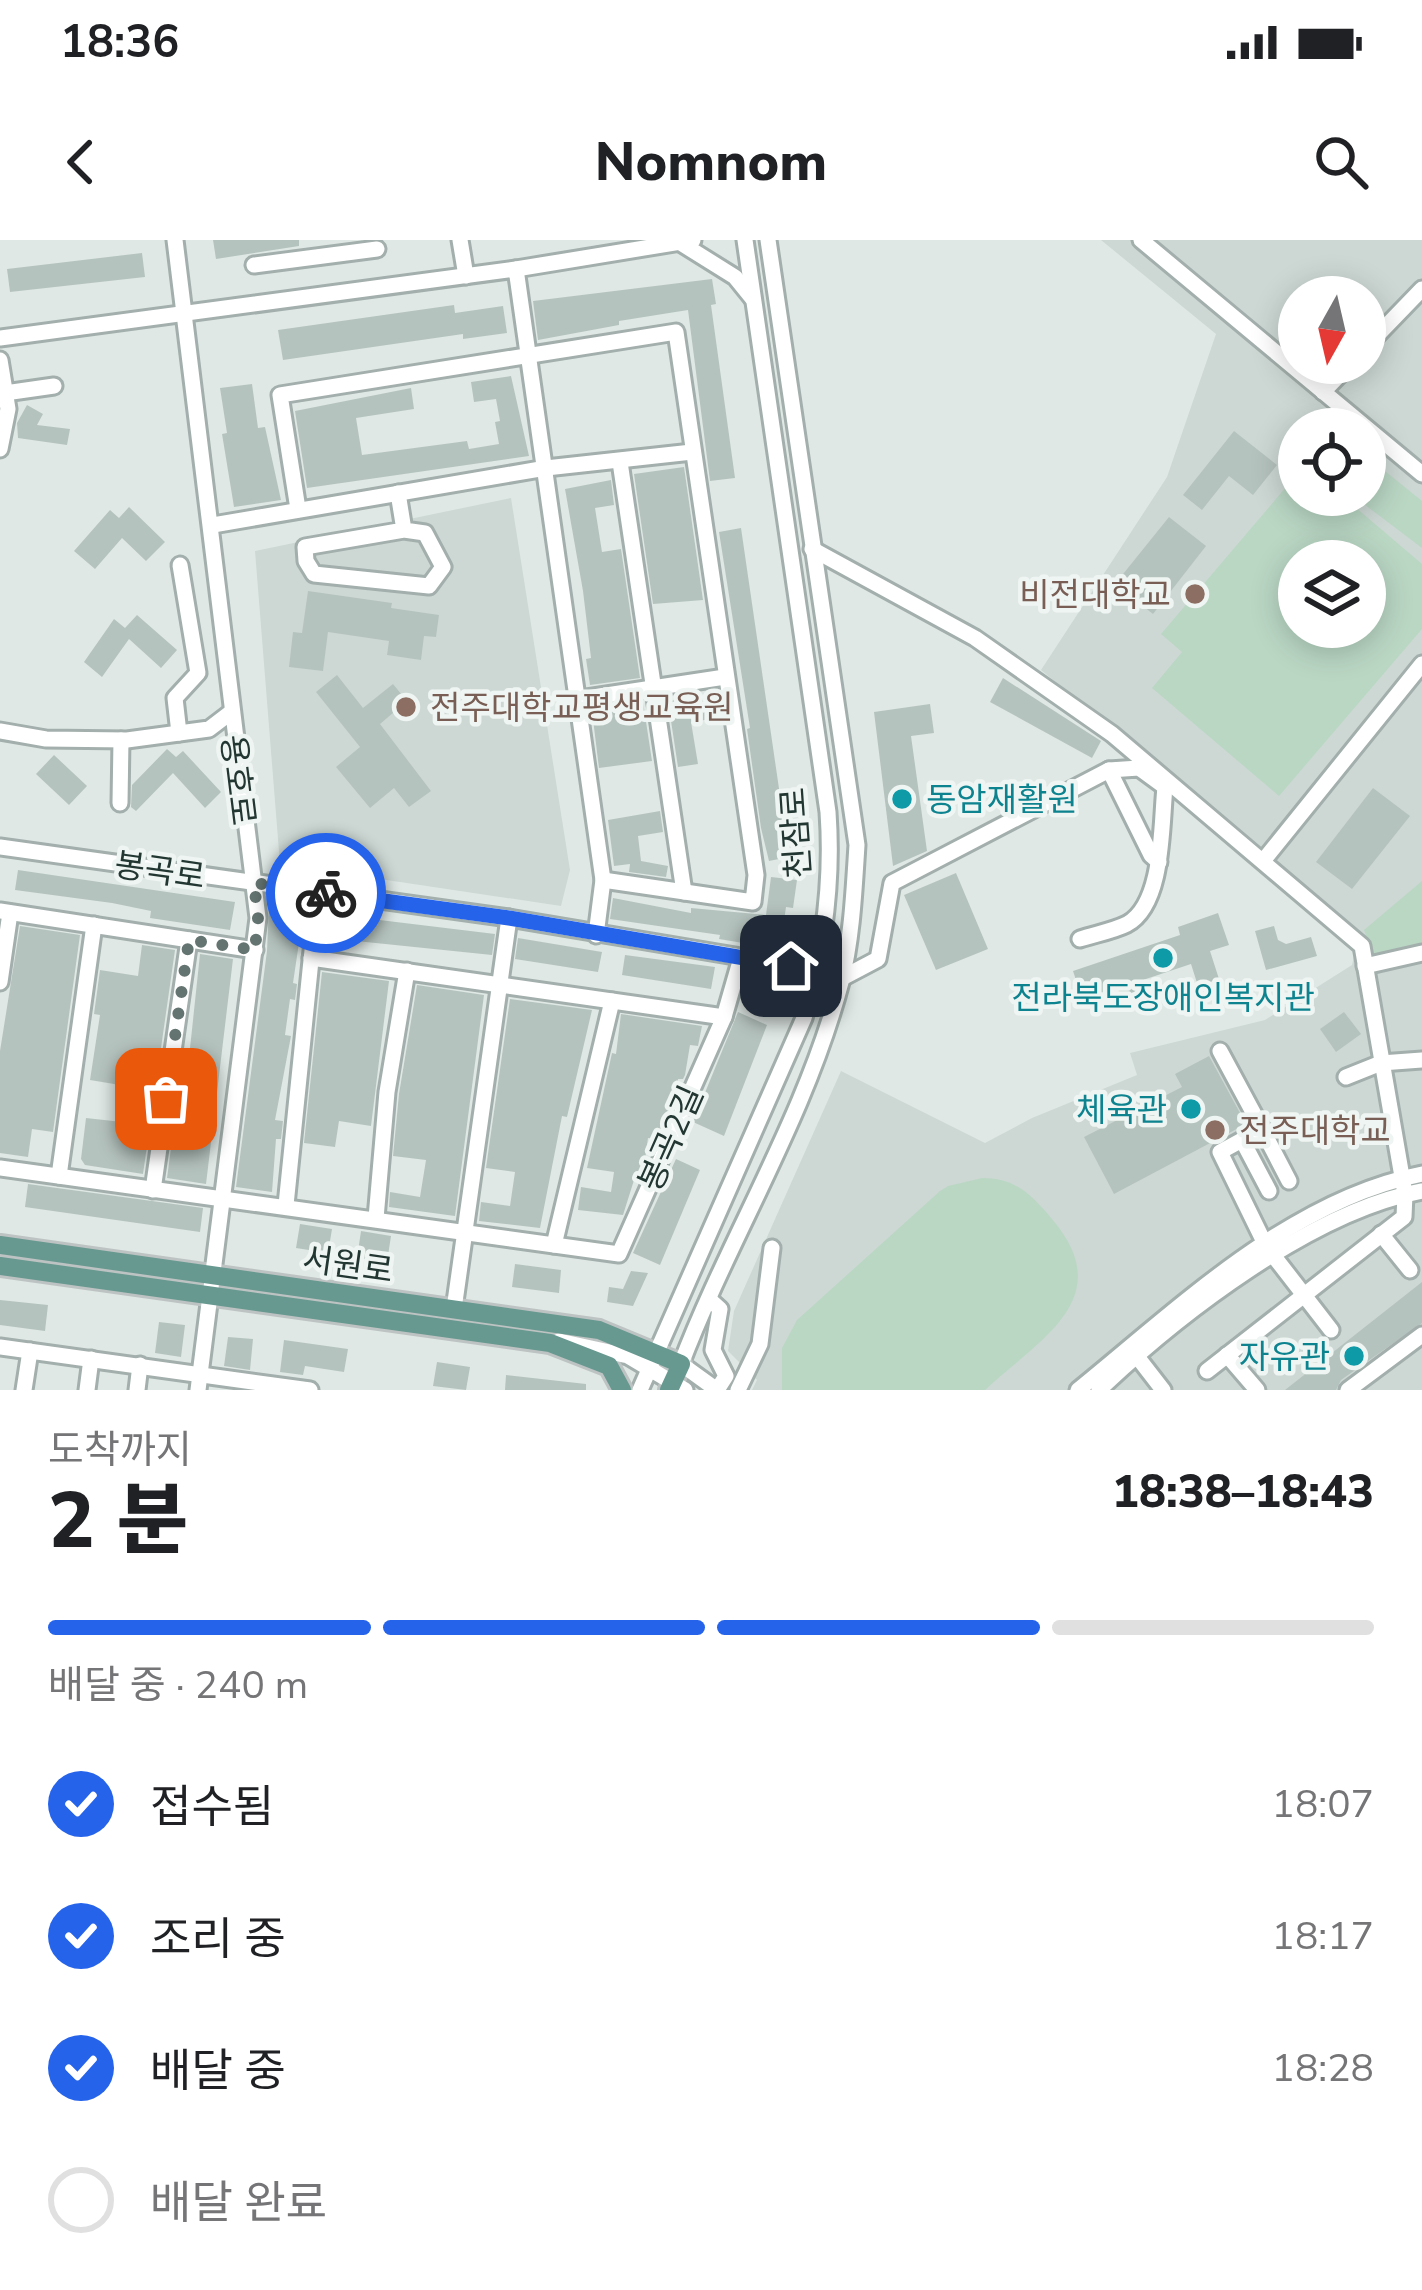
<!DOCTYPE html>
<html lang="ko">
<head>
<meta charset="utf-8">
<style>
  body { margin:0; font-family:"Nunito Sans","Noto Sans KR",sans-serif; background:#f6f6f6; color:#202124; height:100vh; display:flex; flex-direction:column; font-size:45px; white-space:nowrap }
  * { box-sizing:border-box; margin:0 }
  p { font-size:39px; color:#757577 }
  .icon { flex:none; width:66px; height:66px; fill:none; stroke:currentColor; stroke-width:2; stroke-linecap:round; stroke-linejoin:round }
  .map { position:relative; height:1150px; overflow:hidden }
  .panel { display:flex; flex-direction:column; background:#fff; flex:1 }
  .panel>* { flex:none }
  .needle { width:78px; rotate:188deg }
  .controls { position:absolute; left:1278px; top:36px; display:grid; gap:24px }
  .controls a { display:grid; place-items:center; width:108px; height:108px; border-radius:50%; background:#fff; box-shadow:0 6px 30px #0003; font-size:60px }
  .pin { position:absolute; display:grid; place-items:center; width:102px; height:102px; color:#fff; margin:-51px; border-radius:24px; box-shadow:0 6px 18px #0006 }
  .courier { position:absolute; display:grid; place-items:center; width:120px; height:120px; margin:-60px; border:9px solid #2563eb; border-radius:50%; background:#fff; color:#222; box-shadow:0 3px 15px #0007 }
  .summary em { font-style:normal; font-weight:800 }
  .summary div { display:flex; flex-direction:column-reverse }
  .summary { display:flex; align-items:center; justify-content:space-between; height:204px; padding:0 48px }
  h1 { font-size:78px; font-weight:800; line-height:90px }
  .bar { display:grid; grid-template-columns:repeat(4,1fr); gap:18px 12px; align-content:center; height:144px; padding:0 48px }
  .bar i { height:15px; border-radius:9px; background:#e0e0e0 }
  .bar .on { background:#2563eb }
  .bar p { grid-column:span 4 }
  ol { padding:0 48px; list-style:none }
  li { display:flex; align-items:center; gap:36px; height:132px }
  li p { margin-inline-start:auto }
  li .icon { padding:12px; border-radius:50%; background:#2563eb; color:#fff; stroke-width:4 }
  li:last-child { color:#757577 }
  li i { width:66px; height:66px; border:6px solid #e0e0e0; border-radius:50% }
  .status { display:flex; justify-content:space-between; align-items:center; height:84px; padding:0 60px; background:#fff; direction:ltr }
  .status svg { height:33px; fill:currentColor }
  header { display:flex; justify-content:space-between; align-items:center; height:156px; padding:0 48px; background:#fff; font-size:54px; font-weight:800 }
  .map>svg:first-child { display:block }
</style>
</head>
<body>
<div class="status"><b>18:36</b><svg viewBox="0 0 49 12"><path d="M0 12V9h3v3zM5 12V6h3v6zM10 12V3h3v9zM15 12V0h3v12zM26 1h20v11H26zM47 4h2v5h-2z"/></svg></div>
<header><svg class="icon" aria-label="back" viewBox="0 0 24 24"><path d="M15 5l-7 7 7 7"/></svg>Nomnom<svg class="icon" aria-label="search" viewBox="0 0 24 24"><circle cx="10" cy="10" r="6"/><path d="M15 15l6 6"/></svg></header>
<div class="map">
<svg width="1422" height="1150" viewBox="0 0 1422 1150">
  <rect width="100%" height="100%" fill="#dfe8e5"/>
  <g fill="#cdd8d4" fill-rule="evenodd">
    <path d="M 1101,0 L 1422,0 L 1422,1150 L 752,1150 L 757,1140 L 728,1111 L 734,1071 L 841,831 L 985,903 L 1032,878 L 1137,835 L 1130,813 L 1265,780 L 1352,725 L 1359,694 L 1041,430 L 1167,237 L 1216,94 ZM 1299,57 L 1365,57 L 1365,123 L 1299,123 ZM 1299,189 L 1365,189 L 1365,255 L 1299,255 ZM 1299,321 L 1365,321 L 1365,387 L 1299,387 Z"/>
    <polygon points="511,258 570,630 561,666 280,624 255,311"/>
  </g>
  <g fill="#bad7c4" fill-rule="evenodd">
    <polygon points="1365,215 1422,261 1422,308 1352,255 1365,255"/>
    <path d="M 1299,232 L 1299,255 L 1341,255 L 1422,324 L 1422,389 L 1279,556 L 1152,448 L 1182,412 L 1161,394 ZM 1299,321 L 1365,321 L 1365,387 L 1299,387 Z"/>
    <polygon points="1422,641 1422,706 1375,720 1364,690"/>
    <path d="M 982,938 C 1015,938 1031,954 1052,979 C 1119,1058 1041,1098 985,1150 L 782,1150 L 782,1108 L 797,1080 L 940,951 L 948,946 Z"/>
  </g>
  <g fill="#b5c3be">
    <polygon points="213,0 299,0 299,6 216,19"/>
    <polygon points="142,13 145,37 10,52 7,29"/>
    <polygon points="712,39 716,64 711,65 735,238 710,241 688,70 619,81 619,85 538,100 533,61"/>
    <polygon points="454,65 455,73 503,66 507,93 463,99 463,94 283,120 278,90"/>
    <polygon points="511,136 529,216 307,248 295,171 411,148 414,169 356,178 362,215 467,201 469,209 499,204 495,182 500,181 496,159 474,162 471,142"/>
    <polygon points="252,144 258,188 265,187 281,260 234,267 222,194 227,193 220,148"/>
    <polygon points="27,165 43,174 37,185 70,189 67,205 18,198 17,183"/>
    <polygon points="1234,191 1277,225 1253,255 1229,236 1202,270 1183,255"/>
    <polygon points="684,227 703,360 653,364 634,234"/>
    <polygon points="611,240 614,265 595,268 602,312 621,309 640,438 590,445 586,419 591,418 583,351 565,249"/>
    <polygon points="129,267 165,302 146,321 122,298 95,329 74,311 110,270 119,278"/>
    <polygon points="1169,277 1206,306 1153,374 1115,344"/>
    <polygon points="741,288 789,617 769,621 761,588 747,489 750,488 719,292"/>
    <polygon points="308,351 392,363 391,368 439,375 436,397 424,396 421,420 387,415 389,401 328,392 323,431 289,427 293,392 302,393"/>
    <polygon points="137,375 177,410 161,428 129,399 102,437 84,422 114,379 125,388"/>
    <polygon points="337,435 363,468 393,444 407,461 380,484 431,551 409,567 394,548 370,568 336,527 360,507 316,452"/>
    <polygon points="1003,438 1101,501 1092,518 990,462"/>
    <polygon points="714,454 718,478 691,482 698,524 678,527 668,461"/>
    <polygon points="643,462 652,521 599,528 592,471"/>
    <polygon points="930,464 934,493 911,496 927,611 893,626 874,472"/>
    <polygon points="167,509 176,517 183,511 221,552 205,568 173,533 136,571 131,567 132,545"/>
    <polygon points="54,515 87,546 69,565 36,534"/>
    <polygon points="1373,548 1410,576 1352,649 1316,622"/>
    <polygon points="660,571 663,592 638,596 641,621 668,626 666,637 629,632 630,624 614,626 608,580"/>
    <polygon points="18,630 235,662 230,690 150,678 151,671 112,663 15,650"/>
    <polygon points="956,633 988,709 936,730 904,655"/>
    <polygon points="771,637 797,640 793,668 786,667 780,709 719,699 720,695 610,679 613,658 691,673 691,668 766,675"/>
    <polygon points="269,664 304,669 293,743 297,744 295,760 290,759 285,795 291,796 275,880 283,881 281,899 276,899 272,952 236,947 267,711"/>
    <polygon points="1218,673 1229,705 1210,711 1219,739 1198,746 1191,724 1143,740 1148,755 1123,764 1118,749 1083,761 1073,731 1180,695 1178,687"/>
    <polygon points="330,674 495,694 492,715 327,698"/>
    <polygon points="20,686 80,695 53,892 32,889 28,917 0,913 0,811"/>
    <polygon points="1274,686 1278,700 1286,704 1311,697 1317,716 1266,730 1255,691"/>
    <polygon points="518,698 602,712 598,732 515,719"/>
    <polygon points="142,705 175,710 143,934 85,925 81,919 86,878 122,882 126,846 90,840 100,775 94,774 100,730 138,736"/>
    <polygon points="200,714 233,719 206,944 167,938 177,864 184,865"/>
    <polygon points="625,715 715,727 711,749 622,735"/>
    <polygon points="322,732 389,741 371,886 339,881 335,907 304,903"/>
    <polygon points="417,745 484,755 455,976 389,967 390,952 420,957 426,920 393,916 399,854"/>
    <polygon points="510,759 592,770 567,877 562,876 540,988 479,981 481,962 510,966 515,932 486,928"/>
    <polygon points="738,772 767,785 724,896 693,882"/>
    <polygon points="1344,772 1361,794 1336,812 1320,789"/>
    <polygon points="621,774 702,786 698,806 690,805 685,835 683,839 678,839 676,856 657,899 648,898 644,927 640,937 635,937 623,975 578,970 581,947 611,952 614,932 587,928 612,813 616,814"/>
    <polygon points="1209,816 1246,884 1114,954 1084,897 1182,847 1175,834"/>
    <polygon points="676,919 700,930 660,1025 633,1013"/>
    <polygon points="28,944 203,968 200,992 25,967"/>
    <polygon points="300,984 332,989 328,1013 296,1008"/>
    <polygon points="361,991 391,996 387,1022 357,1018"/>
    <polygon points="515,1024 561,1030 559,1053 512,1047"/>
    <polygon points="631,1031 648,1033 633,1066 607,1062 609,1047 623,1049"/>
    <polygon points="1422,1042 1422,1083 1341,1140 1336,1150 1285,1150"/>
    <polygon points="0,1060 48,1065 45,1091 0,1085"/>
    <polygon points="159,1082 185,1085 181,1117 155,1113"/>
    <polygon points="228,1097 253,1099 250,1130 224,1126"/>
    <polygon points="284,1100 348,1109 344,1132 305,1126 303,1135 280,1132"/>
    <polygon points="437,1122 470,1127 466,1150 433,1146"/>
    <polygon points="506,1135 586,1144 586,1150 505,1150"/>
  </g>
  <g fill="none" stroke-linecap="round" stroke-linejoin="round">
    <g stroke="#a3afac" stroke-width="21">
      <g id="minor">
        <polyline points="175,0 258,678 198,1150"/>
        <polyline points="460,0 466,36"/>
        <polyline points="1141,0 1422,234"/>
        <polyline points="679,2 735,37 752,58"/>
        <polyline points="254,25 377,9"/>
        <polyline points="516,29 603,640 596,695"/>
        <polyline points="0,98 516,29 693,0"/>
        <polyline points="1365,108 1422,49"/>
        <polyline points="0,120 8,169 0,209"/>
        <polyline points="1323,152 1351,123"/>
        <polyline points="5,153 54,146"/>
        <polyline points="620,222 684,652"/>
        <polyline points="398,253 404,290 425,293 443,327 429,346 314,334 306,321 305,307 404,290"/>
        <polyline points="298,269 280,155 676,92 756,635 753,662 603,640"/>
        <polyline points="213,285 546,228 692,212"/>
        <polyline points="812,309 975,398 1112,494 1362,706 1405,954 1404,977 1207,1131"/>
        <polyline points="580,459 725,437"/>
        <polyline points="0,491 46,499 127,500 209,489 230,473"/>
        <polyline points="179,493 175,458 198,433 180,325"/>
        <polyline points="1109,530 1151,615 1159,622"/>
        <polyline points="120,563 121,500"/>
        <polyline points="0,607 509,678 818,730"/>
        <polyline points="1263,621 1422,424"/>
        <polyline points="0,671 255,710"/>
        <polyline points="311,718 724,777"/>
        <polyline points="1365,726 1422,713"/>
        <path d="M 842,738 L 878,719 L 892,643 L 1109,530 L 1139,528 L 1165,547 C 1161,584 1164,664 1127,684 C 1113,691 1095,694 1080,699"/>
        <polyline points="0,742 10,673"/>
        <polyline points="1220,811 1262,889"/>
        <polyline points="1346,837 1381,823 1422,820"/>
        <polyline points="1242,900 1262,889 1289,941"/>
        <polyline points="0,928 619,1014 724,777 741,718"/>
        <polyline points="59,936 94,685"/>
        <polyline points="153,950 189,700"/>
        <polyline points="286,965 318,652"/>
        <polyline points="376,978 387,852 407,731"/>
        <polyline points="1381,994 1410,1030"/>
        <polyline points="1264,1002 1220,912 1242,900 1269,951"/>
        <polyline points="554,1005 612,761"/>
        <polyline points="1273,1015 1331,1090"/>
        <polyline points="710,1060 720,1069 713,1110 726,1136 717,1150"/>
        <polyline points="454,1069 509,678"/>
        <polyline points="559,1101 628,1116 685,1150"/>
        <polyline points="0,1107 310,1150"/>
        <polyline points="1132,1110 1163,1150"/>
        <polyline points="1227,1115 1257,1150"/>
        <polyline points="24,1150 30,1111"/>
        <polyline points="87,1150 91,1119"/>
        <polyline points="137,1150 140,1125"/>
        <path d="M 640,1150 L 804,778 C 824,710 833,643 828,572 L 745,0"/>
        <path d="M 717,1150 L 681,1124 C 730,996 806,876 841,742 C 852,698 854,651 857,605 L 768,0"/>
        <polyline points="738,1150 760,1104 772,1008"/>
        <path d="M 1078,1150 C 1178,1069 1291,959 1422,934"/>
        <path d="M 1099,1150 C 1179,1074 1312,971 1422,951"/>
        <polyline points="1348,1150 1422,1095"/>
      </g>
    </g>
    <g stroke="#bdc3c2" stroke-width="24">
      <g id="major">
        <polyline points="0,1005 599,1090 681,1124 669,1150"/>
        <polyline points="0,1026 550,1103 609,1126 622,1150"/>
      </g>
    </g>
    <use href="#minor" stroke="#fff" stroke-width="15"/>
    <use href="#major" stroke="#689990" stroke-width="18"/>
  </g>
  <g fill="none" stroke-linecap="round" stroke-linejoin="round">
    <polyline stroke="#647471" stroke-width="12" stroke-dasharray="0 21.6" points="166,859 189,700 255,710 258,678 254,643 326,653"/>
    <polyline stroke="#2563eb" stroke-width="15" points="326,653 509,678 791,726"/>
  </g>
  <g fill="#8d6e63" stroke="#eff5f2" stroke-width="4.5">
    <circle cx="1195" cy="354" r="12"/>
    <circle cx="406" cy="467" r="12"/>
    <circle cx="1215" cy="890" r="12"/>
  </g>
  <g fill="#0f9aa8" stroke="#eff5f2" stroke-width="4.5">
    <circle cx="902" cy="559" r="12"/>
    <circle cx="1163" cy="718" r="12"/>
    <circle cx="1191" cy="869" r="12"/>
    <circle cx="1354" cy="1116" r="12"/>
  </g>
  <g text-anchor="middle" stroke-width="9" stroke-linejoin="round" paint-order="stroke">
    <g font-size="33" fill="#785e54" stroke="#eff5f2" text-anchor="start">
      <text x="1171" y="366" text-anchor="end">비전대학교</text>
      <text x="430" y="479">전주대학교평생교육원</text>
      <text x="1239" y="902">전주대학교</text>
    </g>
    <g font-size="33" fill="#223632" stroke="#eff5f2">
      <text transform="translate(239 540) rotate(83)" y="12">용호로</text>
      <text transform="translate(795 593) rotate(-94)" y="12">천잠로</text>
      <text transform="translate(160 630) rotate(8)" y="12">봉곡로</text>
      <text transform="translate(670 898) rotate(-66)" y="12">봉곡2길</text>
      <text transform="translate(348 1024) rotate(8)" y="12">서원로</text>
    </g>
    <g font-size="33" fill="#0d838f" stroke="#eff5f2" text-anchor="end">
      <text x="926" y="571" text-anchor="start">동암재활원</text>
      <text x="1163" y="769" text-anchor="middle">전라북도장애인복지관</text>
      <text x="1167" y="881">체육관</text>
      <text x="1330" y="1128">자유관</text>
    </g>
  </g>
</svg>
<div class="controls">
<a><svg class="needle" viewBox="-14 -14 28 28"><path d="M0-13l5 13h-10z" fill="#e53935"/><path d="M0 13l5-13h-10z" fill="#757577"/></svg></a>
<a><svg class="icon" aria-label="locate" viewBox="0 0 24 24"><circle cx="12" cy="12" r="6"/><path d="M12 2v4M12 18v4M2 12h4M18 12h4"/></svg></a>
<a><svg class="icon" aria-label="layers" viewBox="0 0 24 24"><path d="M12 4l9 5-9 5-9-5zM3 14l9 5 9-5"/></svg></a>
</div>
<div class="pin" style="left:166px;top:859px;background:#ea580c"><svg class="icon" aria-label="bag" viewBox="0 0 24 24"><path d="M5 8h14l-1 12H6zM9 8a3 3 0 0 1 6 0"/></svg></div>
<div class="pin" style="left:791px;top:726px;background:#1f2937"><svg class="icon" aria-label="home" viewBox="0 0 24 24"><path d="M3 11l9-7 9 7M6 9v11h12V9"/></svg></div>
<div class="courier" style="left:326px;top:653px"><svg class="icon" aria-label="bike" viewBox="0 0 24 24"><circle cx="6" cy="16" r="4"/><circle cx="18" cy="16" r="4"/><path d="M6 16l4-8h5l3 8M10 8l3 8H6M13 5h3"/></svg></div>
</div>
<section class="panel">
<div class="summary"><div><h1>2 분</h1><p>도착까지</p></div><em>18:38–18:43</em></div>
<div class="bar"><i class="on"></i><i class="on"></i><i class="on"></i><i></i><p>배달 중 · 240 m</p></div>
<ol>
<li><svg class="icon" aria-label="check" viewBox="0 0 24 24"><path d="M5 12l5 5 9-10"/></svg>접수됨<p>18:07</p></li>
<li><svg class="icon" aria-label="check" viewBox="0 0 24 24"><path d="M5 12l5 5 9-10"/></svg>조리 중<p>18:17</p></li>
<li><svg class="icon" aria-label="check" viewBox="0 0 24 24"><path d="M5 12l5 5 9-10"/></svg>배달 중<p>18:28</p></li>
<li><i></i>배달 완료</li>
</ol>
</section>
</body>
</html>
